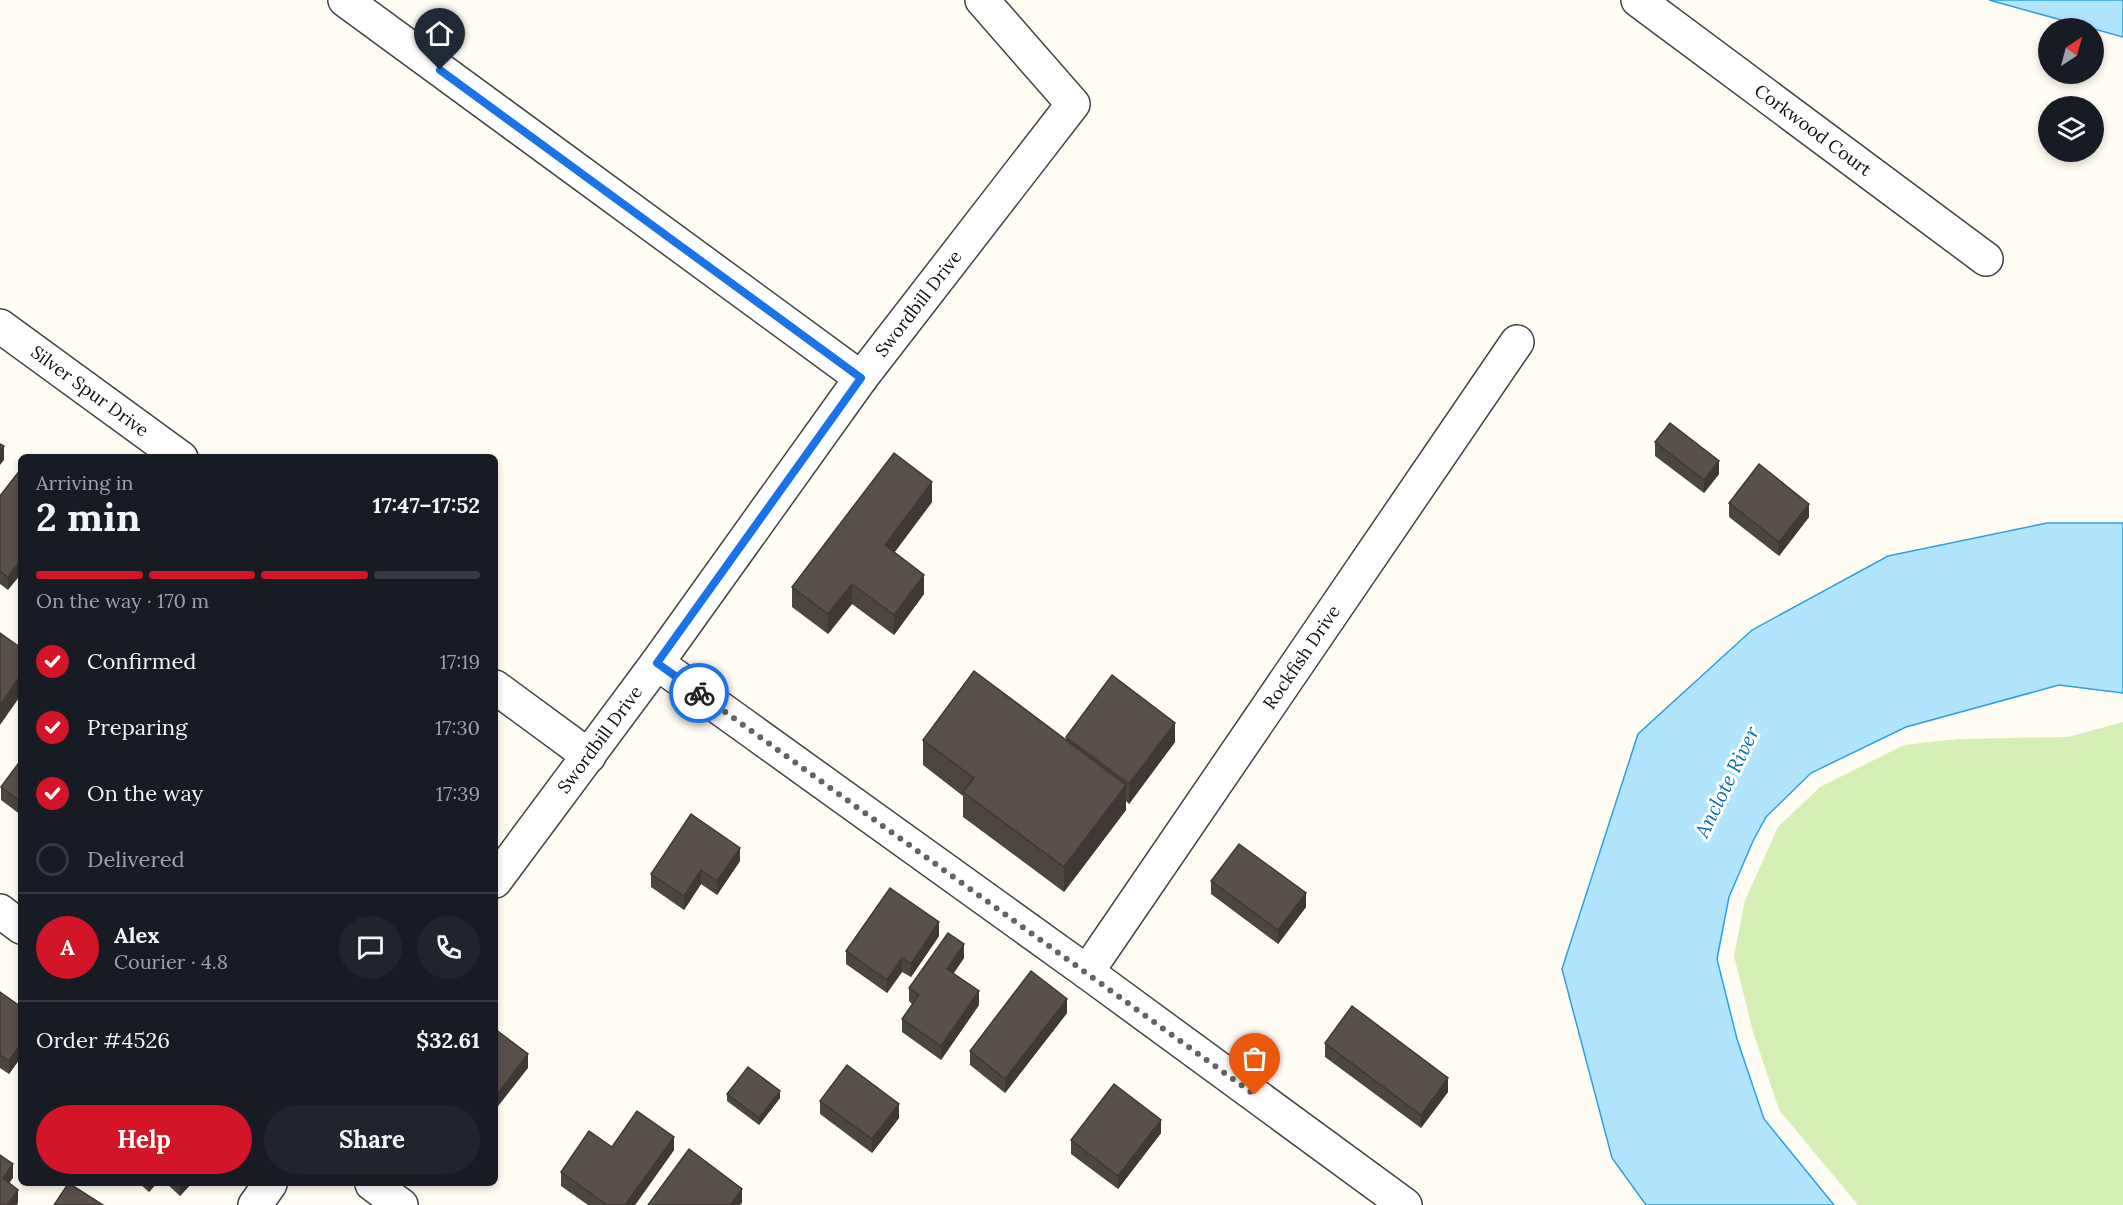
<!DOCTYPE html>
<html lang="en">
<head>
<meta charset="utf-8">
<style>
  body { margin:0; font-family:Lora,serif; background:#20242c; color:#f1f3f6; height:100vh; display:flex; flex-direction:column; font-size:22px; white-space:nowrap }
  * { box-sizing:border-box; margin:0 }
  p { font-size:20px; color:#9ea1a6 }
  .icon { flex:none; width:33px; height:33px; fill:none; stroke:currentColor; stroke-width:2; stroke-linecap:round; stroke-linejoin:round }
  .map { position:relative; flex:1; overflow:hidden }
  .details { position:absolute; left:18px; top:454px; width:480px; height:732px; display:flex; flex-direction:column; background:#171b24; border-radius:9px; box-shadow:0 3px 9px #0003 }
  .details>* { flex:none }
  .needle { width:39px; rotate:36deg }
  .fabs { position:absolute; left:2038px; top:18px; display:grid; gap:12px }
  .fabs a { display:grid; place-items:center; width:66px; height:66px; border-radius:50%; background:#171b24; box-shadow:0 3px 9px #0003; font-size:30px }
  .pin { position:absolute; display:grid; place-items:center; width:51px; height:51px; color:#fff; margin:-62px -26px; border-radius:50% 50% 50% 0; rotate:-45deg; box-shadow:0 0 6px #0007 }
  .pin .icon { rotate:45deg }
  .courier { position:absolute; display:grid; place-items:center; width:60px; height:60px; margin:-30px; border:4px solid #1a73e8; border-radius:50%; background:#fff; color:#222; box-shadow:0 2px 8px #0007 }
  .summary em { font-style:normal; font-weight:700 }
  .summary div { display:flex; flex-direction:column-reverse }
  .summary { display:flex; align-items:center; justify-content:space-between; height:102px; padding:0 18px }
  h1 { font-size:39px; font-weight:700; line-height:45px }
  .bar { display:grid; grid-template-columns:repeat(4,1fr); gap:9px 6px; align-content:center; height:72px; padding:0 18px }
  .bar i { height:8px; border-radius:4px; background:#363941 }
  .bar .active { background:#d21627 }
  .bar p { grid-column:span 4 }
  .line { display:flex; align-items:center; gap:15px; padding:0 18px; border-top:2px solid #363941 }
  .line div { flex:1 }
  .round { display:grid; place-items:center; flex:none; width:63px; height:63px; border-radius:32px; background:#20242c }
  ol { padding:0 18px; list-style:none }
  li { display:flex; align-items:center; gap:18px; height:66px }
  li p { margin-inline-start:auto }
  li .icon { padding:6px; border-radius:50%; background:#d21627; color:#fff; stroke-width:4 }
  li:last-child { color:#9ea1a6 }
  li i { width:33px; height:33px; border:3px solid #363941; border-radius:50% }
  .cta { display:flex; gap:12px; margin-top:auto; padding:12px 18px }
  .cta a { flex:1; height:69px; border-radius:36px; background:#d21627; color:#fff; font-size:24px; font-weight:700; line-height:69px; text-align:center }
  .cta a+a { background:#20242c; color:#f1f3f6 }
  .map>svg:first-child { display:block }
</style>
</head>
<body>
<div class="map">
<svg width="2123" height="1205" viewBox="0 0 2123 1205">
  <rect width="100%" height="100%" fill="#fffcf3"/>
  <polygon fill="#d6efb7" points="2123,722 2123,1205 1858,1205 1779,1110 1753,1032 1734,956 1745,900 1778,827 1820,787 1904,745 1958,739 2068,737"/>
  <g fill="#b1e4fd" stroke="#2f9fdd" stroke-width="1.5">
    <polygon points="1989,0 2123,0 2123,37"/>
    <polygon points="2047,523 2123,523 2123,693 2059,685 1906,727 1811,773 1766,817 1753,841 1729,897 1717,959 1737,1039 1764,1119 1834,1205 1646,1205 1612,1158 1562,969 1638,734 1752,630 1888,556"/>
  </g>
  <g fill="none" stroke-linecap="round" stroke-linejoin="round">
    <g stroke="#434343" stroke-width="36">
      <g id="minor">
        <polyline points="345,0 861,378"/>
        <path id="s1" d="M 1638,0 L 1986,259"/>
        <path id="s2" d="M 0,326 L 181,458"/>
        <polyline points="657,663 1087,972 1405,1205"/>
        <polyline points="495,687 589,756"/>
        <path id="s3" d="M 495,881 L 657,663 L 861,378 L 1073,104 L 982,0"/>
        <polyline points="0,911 21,927"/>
        <path id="s4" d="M 1087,972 L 1517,342"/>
        <polyline points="372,1184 401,1205"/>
        <polyline points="255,1205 270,1184"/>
      </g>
    </g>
    <use href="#minor" stroke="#fff" stroke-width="33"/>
  </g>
  <g fill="#4d4540">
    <polygon points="1655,442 1719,474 1704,493 1655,456"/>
    <polygon points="21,469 8,590 0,584 0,496"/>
    <polygon points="932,502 894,553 924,594 894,635 852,604 828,634 792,607 792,587"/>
    <polygon points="1729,503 1809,517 1779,556 1729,517"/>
    <polygon points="1066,737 1175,742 1129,804 1126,801 1126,810 1064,892 963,817 963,796 923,765 923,740 1066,740"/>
    <polygon points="21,760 21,815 1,800 1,787"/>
    <polygon points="740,861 717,895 701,884 684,910 651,887 651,874"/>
    <polygon points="1211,881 1306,907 1278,944 1211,894"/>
    <polygon points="939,936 911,977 902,972 887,993 846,964 846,951"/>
    <polygon points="964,958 953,974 979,1005 941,1060 902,1032 902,1019 912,1004 909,1001 909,988"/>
    <polygon points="0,992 21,1007 21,1057 9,1074 0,1068"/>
    <polygon points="1067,1013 1005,1093 970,1065 970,1051"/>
    <polygon points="1325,1043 1448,1092 1421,1128 1325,1057"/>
    <polygon points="21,1068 21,1086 19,1084 19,1071"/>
    <polygon points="727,1094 780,1098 759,1125 727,1101"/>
    <polygon points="820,1101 899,1118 872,1153 820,1114"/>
    <polygon points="1161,1133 1118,1189 1071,1154 1071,1140"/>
    <polygon points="612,1147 674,1150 635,1205 588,1205 561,1186 561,1172"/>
    <polygon points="140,1184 156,1184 149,1192"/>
    <polygon points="167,1184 191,1184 180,1196"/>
  </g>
  <g fill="#3f3834">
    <polygon points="4,446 4,460 0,465 0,452"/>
    <polygon points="1719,461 1719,474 1704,493 1704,480"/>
    <polygon points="932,482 932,502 885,565 885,545"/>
    <polygon points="1809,504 1809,517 1779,556 1779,542"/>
    <polygon points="21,560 21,574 8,590 8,577"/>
    <polygon points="924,575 924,594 894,635 894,615"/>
    <polygon points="852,584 852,604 828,634 828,614"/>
    <polygon points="21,675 21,695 0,725 0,705"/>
    <polygon points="1175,723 1175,742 1129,804 1129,784"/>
    <polygon points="1126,785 1126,810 1064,892 1064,867"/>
    <polygon points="740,848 740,861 717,895 717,881"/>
    <polygon points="701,870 701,884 684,910 684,896"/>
    <polygon points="1306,893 1306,907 1278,944 1278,930"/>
    <polygon points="939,922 939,936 911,977 911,964"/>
    <polygon points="964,944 964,958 947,983 947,969"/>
    <polygon points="902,958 902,972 887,993 887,980"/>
    <polygon points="979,991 979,1005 941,1060 941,1046"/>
    <polygon points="1067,999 1067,1013 1005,1093 1005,1079"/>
    <polygon points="21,1043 21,1057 9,1074 9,1061"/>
    <polygon points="528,1054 528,1068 495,1110 495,1097"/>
    <polygon points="1448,1078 1448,1092 1421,1128 1421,1115"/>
    <polygon points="780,1091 780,1098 759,1125 759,1118"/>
    <polygon points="899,1104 899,1118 872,1153 872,1139"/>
    <polygon points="1161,1120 1161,1133 1118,1189 1118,1176"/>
    <polygon points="674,1137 674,1150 635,1205 625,1205"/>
    <polygon points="13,1164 13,1178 3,1192 3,1178"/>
    <polygon points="149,1184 156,1184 149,1192"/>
    <polygon points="180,1184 191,1184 180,1196"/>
    <polygon points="742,1189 742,1203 740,1205 730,1205"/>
    <polygon points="18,1190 18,1203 17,1205 7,1205"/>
  </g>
  <g fill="#5a504b" stroke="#3f3834" stroke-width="1.5">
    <polygon points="1670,423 1719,461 1704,480 1655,442"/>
    <polygon points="0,444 4,446 0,452"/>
    <polygon points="894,453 932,482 885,545 924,575 894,615 852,584 828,614 792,587"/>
    <polygon points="1759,464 1809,504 1779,542 1729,503"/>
    <polygon points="21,469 21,560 8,577 0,571 0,496"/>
    <polygon points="0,633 21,648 21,675 0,705"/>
    <polygon points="974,671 1126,785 1064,867 963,792 974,778 923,740"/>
    <polygon points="1112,675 1175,723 1129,784 1066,737"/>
    <polygon points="21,760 21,802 1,787"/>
    <polygon points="691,814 740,848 717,881 701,870 684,896 651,874"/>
    <polygon points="1239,844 1306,893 1278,930 1211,881"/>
    <polygon points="890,888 939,922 911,964 902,958 887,980 846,951"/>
    <polygon points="948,933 964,944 947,969 979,991 941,1046 902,1019 919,995 909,988"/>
    <polygon points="1031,971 1067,999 1005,1079 970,1051"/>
    <polygon points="0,992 21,1007 21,1043 9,1061 0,1055"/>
    <polygon points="1352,1006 1448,1078 1421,1115 1325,1043"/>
    <polygon points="495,1029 528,1054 495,1097"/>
    <polygon points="847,1065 899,1104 872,1139 820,1101"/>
    <polygon points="748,1067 780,1091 759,1118 727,1094"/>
    <polygon points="1114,1084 1161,1120 1118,1176 1071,1140"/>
    <polygon points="637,1111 674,1137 625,1205 607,1205 561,1172 589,1131 612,1147"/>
    <polygon points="689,1149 742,1189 730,1205 648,1205"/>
    <polygon points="0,1155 13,1164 3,1178 18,1190 7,1205 0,1205"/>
    <polygon points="68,1184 70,1184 103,1205 54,1205"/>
  </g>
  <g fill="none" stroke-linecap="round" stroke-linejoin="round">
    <polyline stroke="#64635f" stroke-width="6" stroke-dasharray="0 10.8" points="699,693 1255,1095"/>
    <polyline stroke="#1a73e8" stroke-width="8" points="440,70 861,378 657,663 699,693"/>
  </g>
  <g text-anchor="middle" stroke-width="6" stroke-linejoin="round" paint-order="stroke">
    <g font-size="18" fill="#101010" stroke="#fff">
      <text dy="6" stroke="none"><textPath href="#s1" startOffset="218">Corkwood Court</textPath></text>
      <text dy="6" stroke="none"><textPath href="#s3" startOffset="716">Swordbill Drive</textPath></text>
      <text dy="6" stroke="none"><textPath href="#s2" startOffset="111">Silver Spur Drive</textPath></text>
      <text dy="6" stroke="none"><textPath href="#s4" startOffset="381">Rockfish Drive</textPath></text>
      <text dy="6" stroke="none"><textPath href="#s3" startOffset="176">Swordbill Drive</textPath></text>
    </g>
    <g font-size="20" font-style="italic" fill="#096fb2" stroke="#fff">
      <text transform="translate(1727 782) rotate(-64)" y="7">Anclote River</text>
    </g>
  </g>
</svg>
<div class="fabs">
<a><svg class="needle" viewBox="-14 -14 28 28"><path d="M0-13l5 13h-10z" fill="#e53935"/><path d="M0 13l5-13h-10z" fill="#9ea1a6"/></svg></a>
<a><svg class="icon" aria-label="layers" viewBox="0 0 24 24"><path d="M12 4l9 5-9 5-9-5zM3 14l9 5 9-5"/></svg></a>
</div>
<div class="pin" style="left:1255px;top:1095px;background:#ea580c"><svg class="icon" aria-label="bag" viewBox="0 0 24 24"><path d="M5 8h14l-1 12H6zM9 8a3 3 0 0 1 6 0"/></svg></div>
<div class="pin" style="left:440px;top:70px;background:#1f2937"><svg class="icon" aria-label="home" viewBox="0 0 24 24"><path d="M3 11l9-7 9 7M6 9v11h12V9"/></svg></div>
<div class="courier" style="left:699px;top:693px"><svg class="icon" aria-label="bike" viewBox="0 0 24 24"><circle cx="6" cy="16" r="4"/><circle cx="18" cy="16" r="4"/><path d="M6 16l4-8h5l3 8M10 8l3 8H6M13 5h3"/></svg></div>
<section class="details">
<div class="summary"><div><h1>2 min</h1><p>Arriving in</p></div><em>17:47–17:52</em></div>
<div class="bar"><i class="active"></i><i class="active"></i><i class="active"></i><i></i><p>On the way · 170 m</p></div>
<ol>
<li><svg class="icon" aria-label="check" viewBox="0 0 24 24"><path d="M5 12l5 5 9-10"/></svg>Confirmed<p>17:19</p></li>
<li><svg class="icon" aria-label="check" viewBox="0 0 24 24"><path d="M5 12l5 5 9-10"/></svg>Preparing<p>17:30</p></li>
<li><svg class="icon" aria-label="check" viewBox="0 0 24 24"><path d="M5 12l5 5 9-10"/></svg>On the way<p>17:39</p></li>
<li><i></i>Delivered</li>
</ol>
<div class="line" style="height:108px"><b class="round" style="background:#d21627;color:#fff">A</b><div><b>Alex</b><p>Courier · 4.8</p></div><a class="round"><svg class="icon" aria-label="chat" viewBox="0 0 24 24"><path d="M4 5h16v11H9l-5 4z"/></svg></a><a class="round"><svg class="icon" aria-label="phone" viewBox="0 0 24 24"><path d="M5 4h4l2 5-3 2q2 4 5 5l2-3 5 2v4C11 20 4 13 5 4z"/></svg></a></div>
<div class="line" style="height:78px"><div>Order #4526</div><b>$32.61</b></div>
<div class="cta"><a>Help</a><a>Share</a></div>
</section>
</div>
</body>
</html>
